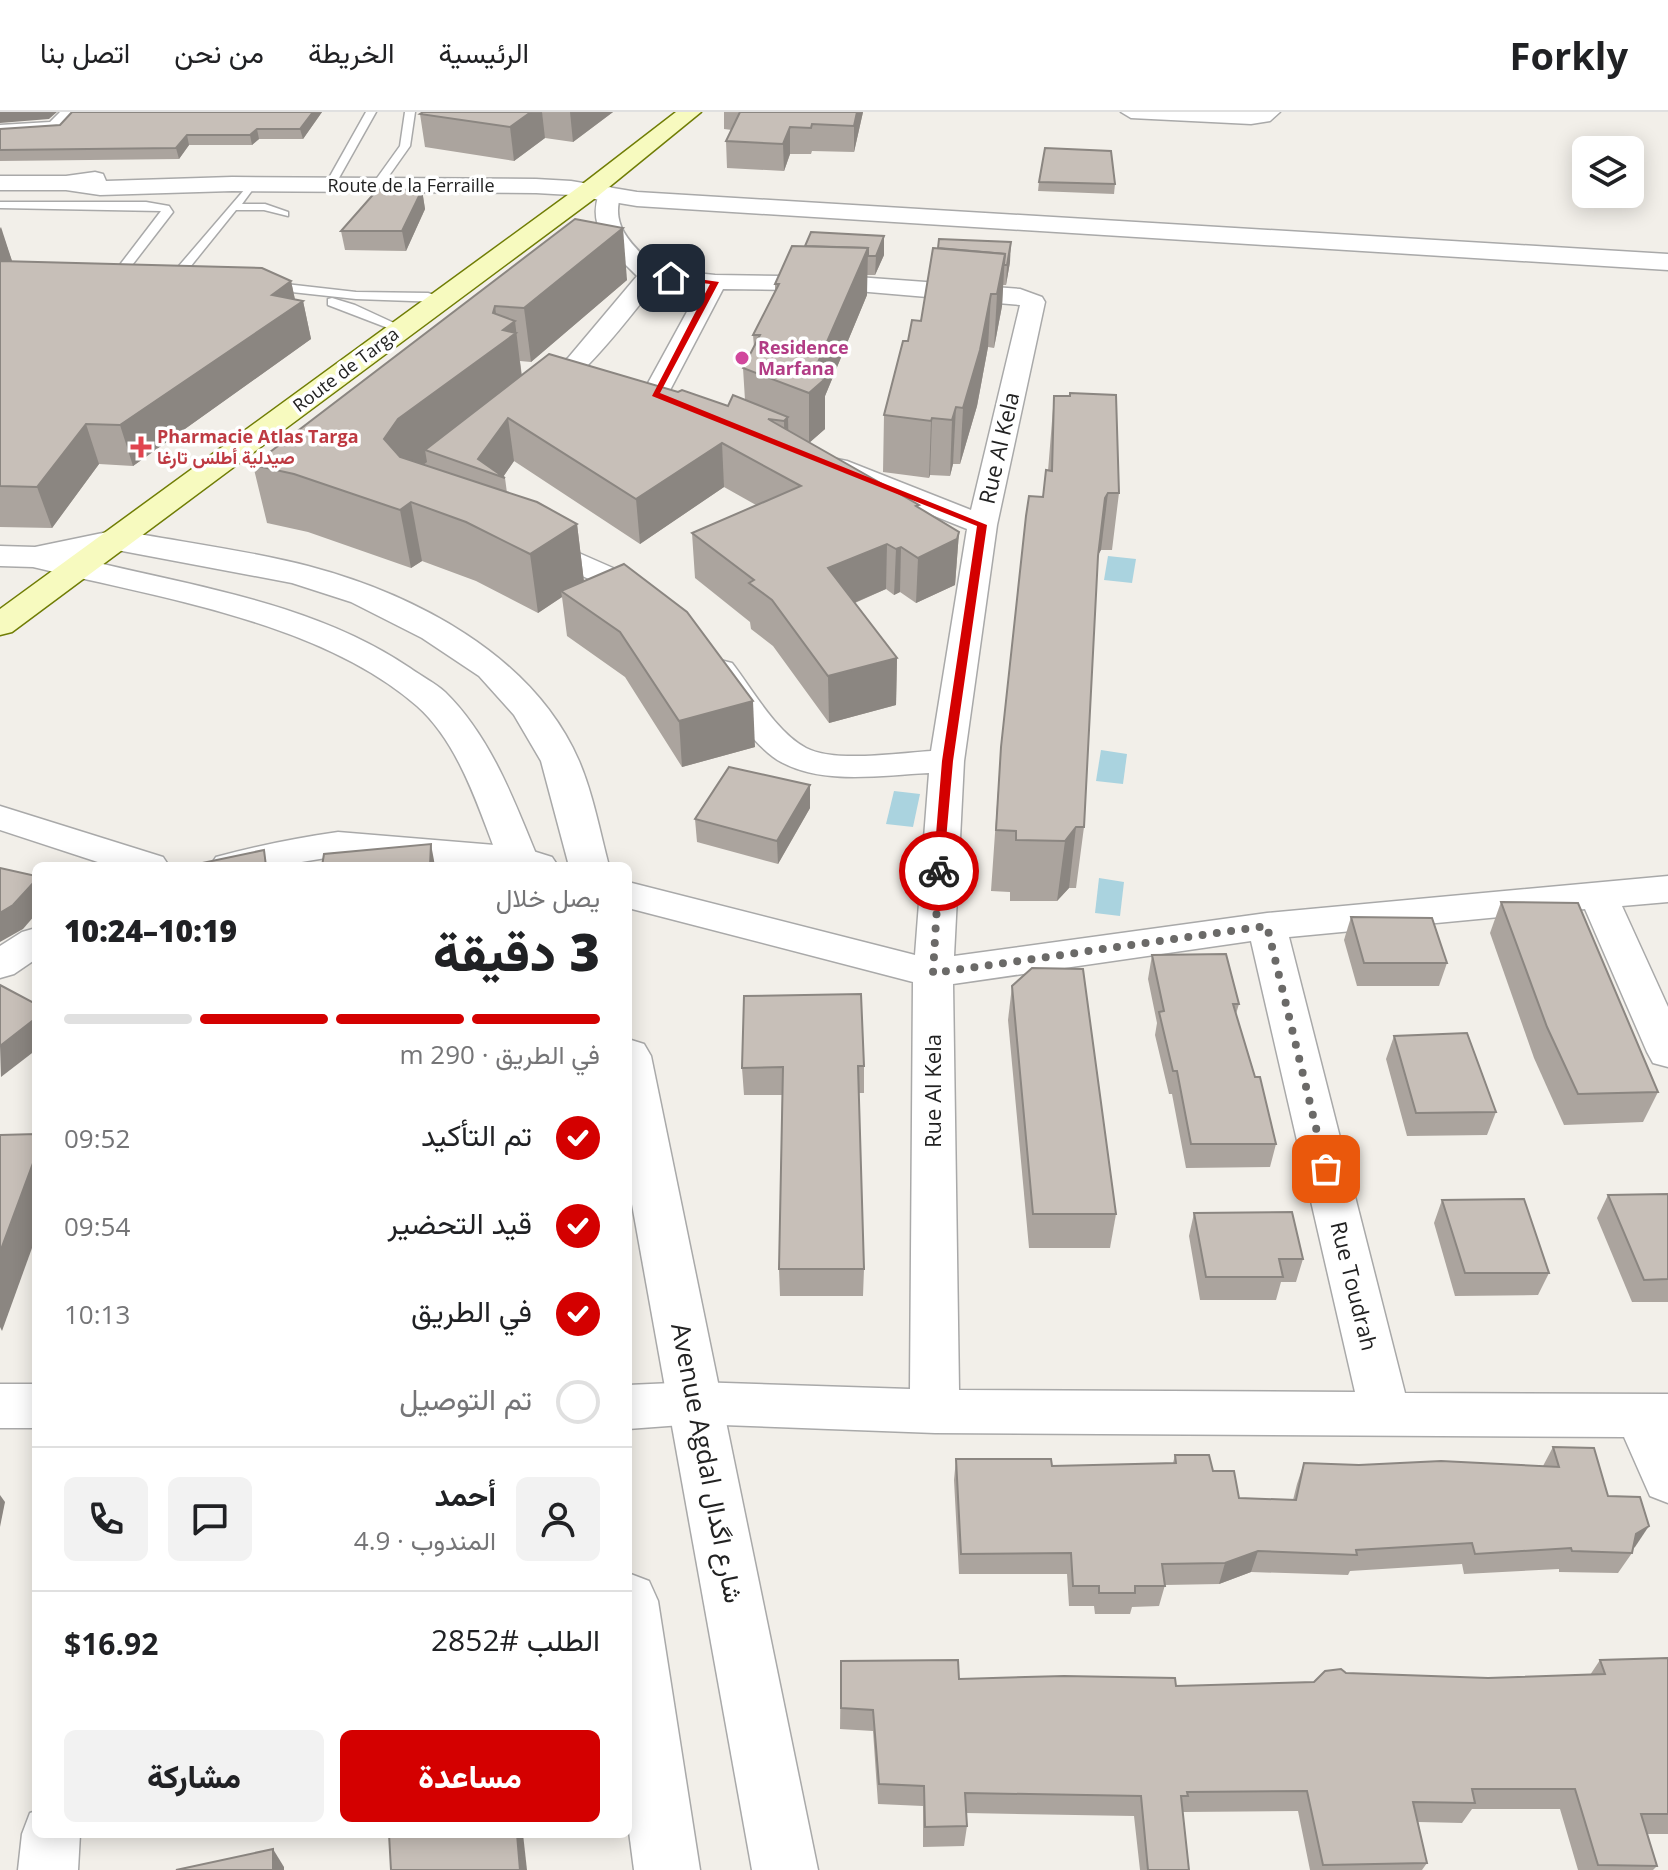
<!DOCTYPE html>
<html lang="ar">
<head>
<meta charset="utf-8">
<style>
  body { margin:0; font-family:"Open Sans",Vazirmatn,sans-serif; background:#f2f2f2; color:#202124; direction:rtl; height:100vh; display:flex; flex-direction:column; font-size:30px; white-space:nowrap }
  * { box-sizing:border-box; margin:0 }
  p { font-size:26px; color:#757577 }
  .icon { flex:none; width:44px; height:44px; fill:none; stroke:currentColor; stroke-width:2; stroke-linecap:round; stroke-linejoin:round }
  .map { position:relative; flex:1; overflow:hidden; direction:ltr }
  .side { position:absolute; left:32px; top:750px; width:600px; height:976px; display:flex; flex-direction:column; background:#fff; border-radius:12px; box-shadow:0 4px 20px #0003; direction:rtl }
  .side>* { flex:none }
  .controls { position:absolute; left:1572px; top:24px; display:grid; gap:16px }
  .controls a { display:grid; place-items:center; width:72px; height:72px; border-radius:12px; background:#fff; box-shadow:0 4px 20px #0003; font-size:40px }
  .pin { position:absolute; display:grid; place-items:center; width:68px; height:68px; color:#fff; margin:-34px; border-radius:16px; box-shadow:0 4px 12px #0006 }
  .courier { position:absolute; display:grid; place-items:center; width:80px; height:80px; margin:-40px; border:6px solid #d40000; border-radius:50%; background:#fff; color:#222; box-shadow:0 2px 10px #0007 }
  .overview em { font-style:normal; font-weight:800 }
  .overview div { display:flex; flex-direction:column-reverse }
  .overview { display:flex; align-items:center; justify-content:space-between; height:136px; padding:0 32px }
  h1 { font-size:52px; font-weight:800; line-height:60px }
  .bar { display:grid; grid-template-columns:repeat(4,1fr); gap:12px 8px; align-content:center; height:96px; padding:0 32px }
  .bar i { height:10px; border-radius:6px; background:#e0e0e0 }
  .bar .on { background:#d40000 }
  .bar p { grid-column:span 4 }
  .line { display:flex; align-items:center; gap:20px; padding:0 32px; border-top:2px solid #e0e0e0 }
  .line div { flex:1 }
  .round { display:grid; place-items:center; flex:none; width:84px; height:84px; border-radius:12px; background:#f2f2f2 }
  ol { padding:0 32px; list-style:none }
  li { display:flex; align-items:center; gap:24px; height:88px }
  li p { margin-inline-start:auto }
  li .icon { padding:8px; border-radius:50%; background:#d40000; color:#fff; stroke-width:4 }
  li:last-child { color:#757577 }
  li i { width:44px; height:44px; border:4px solid #e0e0e0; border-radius:50% }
  .primary-button { display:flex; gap:16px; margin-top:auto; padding:16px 32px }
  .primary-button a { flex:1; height:92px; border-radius:12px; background:#d40000; color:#fff; font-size:32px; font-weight:800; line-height:92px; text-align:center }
  .primary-button a+a { background:#f2f2f2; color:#202124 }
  header { display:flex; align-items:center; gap:48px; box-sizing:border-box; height:112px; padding:0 40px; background:#fff; border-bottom:2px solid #e0e0e0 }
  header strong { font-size:38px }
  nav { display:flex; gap:44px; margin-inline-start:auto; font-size:28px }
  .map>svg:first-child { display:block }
</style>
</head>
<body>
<header>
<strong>Forkly</strong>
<nav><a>الرئيسية</a><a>الخريطة</a><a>من نحن</a><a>اتصل بنا</a></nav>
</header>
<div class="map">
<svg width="1668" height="1758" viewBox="0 0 1668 1758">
  <rect width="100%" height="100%" fill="#f2efe9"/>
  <g fill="#aad3df">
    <polygon points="1108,444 1136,447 1132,471 1104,468"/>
    <polygon points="1101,638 1127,642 1123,672 1096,669"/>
    <polygon points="894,679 920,682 913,715 886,712"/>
    <polygon points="1099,766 1124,770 1120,804 1095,801"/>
  </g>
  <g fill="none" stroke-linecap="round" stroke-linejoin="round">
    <g stroke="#a9a9a9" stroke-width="3">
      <g id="service">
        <polygon points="366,0 376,0 335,73 326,75 325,73"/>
        <polygon points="405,0 415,0 410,34 381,75 373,75 372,73 400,34"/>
        <polygon points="251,70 256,73 242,92 265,92 288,100 288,104 264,98 236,98 174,175 166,175 166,169"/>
        <polygon points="0,90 146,90 169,94 173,100 116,174 112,175 106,171 161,99 0,96"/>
        <polygon points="268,170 356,180 428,181 446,186 440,190 356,187 264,177 262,174"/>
        <polygon points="332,186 355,193 407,217 401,221 328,193 328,187"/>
      </g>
    </g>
    <g stroke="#a9a9a9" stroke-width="3">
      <g id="minor">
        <polygon points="60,0 81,0 63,20 0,25 0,13 50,10"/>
        <polygon points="1121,0 1280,0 1270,9 1251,12 1131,6"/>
        <path d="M 610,75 L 621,82 C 609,116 635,135 657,157 L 715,163 L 857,165 L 1020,177 L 1042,185 L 1045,190 L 997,413 L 964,649 L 954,844 L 1267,801 L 1668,764 L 1668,790 L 1622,794 L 1668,895 L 1668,955 L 1653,951 L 1647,940 L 1585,797 L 1289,825 L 1405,1281 L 1668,1282 L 1668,1391 L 1650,1384 L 1624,1325 L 935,1321 L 695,1312 L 628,1317 L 628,1273 L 695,1270 L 910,1277 L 913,870 L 628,796 L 628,770 L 915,843 L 929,661 C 883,663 825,673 783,651 C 754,637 722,585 704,558 L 708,551 L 720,548 L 732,551 C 753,578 775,619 806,636 C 834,651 899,641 931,639 L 967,417 L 827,361 L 823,355 L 827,349 L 837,347 L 847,349 L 971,398 L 1020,193 L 857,179 L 723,177 L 668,282 L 664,288 L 646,288 L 642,282 L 700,176 L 656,172 C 633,200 562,299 525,290 L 521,284 L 525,278 L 568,246 L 637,164 C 614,141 586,117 599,82 ZM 1251,829 L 1355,1280 L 959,1278 L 953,872 Z"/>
        <polygon points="531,420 613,456 659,483 664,490 659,497 648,499 637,497 591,468 520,435 516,429 520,423"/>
        <polygon points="0,694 163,745 169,754 110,754 0,718"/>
        <path d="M 338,720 L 520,735 L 552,745 L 558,754 L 459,754 L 338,744 L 277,754 L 210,754 L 216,745 C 256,734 296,726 338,720 Z"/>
        <polygon points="36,816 36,847 14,862 0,866 0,834 22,820"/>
        <rect x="0" y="1272" width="36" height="44"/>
        <polygon points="36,1699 36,1722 80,1722 78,1758 18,1758 22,1722 30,1701"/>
      </g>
    </g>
    <g stroke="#a9a9a9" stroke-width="3">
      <g id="tertiary">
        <polygon points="95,60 103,62 106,69 232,65 536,67 571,69 637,80 1668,142 1668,158 637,94 571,83 536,81 232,79 100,83 66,78 0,78 0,64 66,64"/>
        <path d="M 117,418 C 180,430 246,438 308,454 C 414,482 533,543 579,649 C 593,682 600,720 609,754 L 569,754 L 541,649 L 514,603 L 479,564 L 422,526 L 351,490 L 292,471 L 117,438 L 78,446 C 190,474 313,490 410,556 C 421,564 435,571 445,580 C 493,627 516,694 541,754 L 501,754 C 480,701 461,633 417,594 C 320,509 155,485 33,455 L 0,454 L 0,434 L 35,435 Z"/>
        <polygon points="628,927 644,932 651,944 818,1758 752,1758 628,1070"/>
        <polygon points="628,1461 649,1469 658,1489 700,1758 634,1758 628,1712"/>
      </g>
    </g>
    <g stroke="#707d05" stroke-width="3">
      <polygon id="secondary" points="676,0 701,0 598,84 12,520 0,523 0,497 580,74"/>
    </g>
    <use href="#service" fill="#fff" fill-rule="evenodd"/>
    <use href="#minor" fill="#fff" fill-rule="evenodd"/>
    <use href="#tertiary" fill="#fff" fill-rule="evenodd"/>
    <use href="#secondary" fill="#f7fabf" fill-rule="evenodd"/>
  </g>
  <g fill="#aba49e">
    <polygon points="72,0 322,0 303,27 259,27 252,33 189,33 179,47 0,49 0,17 60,13"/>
    <polygon points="423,0 613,0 573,30 545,26 514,49 425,35 420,2"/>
    <polygon points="724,0 863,0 854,40 812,39 811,42 790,42 784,59 727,56 726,29 732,18 724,17"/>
    <polygon points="1039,70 1115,72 1114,82 1038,79"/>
    <polygon points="422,78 425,97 406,139 345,138 341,119"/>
    <polygon points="575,107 627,168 531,250 520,249 522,264 728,294 745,288 743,256 754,235 753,223 775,179 775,172 792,134 884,143 875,163 867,163 867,183 825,284 825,317 809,331 959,420 955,473 916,491 900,480 894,483 886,477 855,491 897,546 896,593 829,611 773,534 751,517 750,510 695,466 692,421 756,393 724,375 640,432 514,349 503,365 505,366 507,381 577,412 584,470 755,635 682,655 625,565 567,524 562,485 538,501 476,469 422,449 411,456 308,420 267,411 253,353"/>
    <polygon points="0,115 12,149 291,169 295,187 303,189 311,227 133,354 99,352 52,416 0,415"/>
    <polygon points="1010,150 1006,173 1003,173 1002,194 994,236 988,235 977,294 960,352 953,352 950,364 930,363 929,366 883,360 884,303 908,229 921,209"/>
    <polygon points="1054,284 1119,381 1112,438 1101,438 1098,443 1097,452 1084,715 1076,776 1069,776 1057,789 1010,789 1010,780 991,779 1001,635 1043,385 1048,359"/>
    <polygon points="810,673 810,696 778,752 697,730 695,707"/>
    <polygon points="1501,790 1658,980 1643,1010 1564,1013 1534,946 1490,821"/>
    <polygon points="1351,805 1447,851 1439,874 1357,874 1344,828"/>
    <polygon points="1152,843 1239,892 1236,902 1276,1032 1270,1055 1186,1056 1172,982 1169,982 1155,923 1157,911 1148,867"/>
    <polygon points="1012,874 1116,1102 1110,1136 1029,1136 1008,908"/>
    <polygon points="1394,924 1496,1000 1487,1023 1407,1024 1386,947"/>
    <polygon points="864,954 864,981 859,981 864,1157 863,1184 780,1184 779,1157 782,983 744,983 742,956"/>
    <polygon points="1668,1082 1668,1190 1632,1190 1597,1106 1608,1083"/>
    <polygon points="1442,1088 1549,1161 1538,1183 1455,1184 1434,1111"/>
    <polygon points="1194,1101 1303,1147 1296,1170 1281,1170 1276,1188 1200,1188 1189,1124"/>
    <polygon points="1553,1335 1608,1384 1635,1435 1633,1436 1632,1441 1618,1461 1559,1460 1559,1457 1464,1462 1462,1452 1350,1459 1348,1463 1251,1460 1219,1472 1165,1473 1159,1494 1132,1495 1130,1502 1095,1502 1094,1494 1069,1494 1067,1462 959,1462 954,1368 956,1347 1052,1354 1173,1351 1175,1343 1213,1359 1239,1386 1293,1388 1297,1372 1304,1351 1359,1353 1543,1354"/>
    <polygon points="1668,1546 1668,1722 1647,1722 1657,1754 1653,1758 1578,1758 1560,1697 1472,1697 1462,1711 1418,1710 1427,1751 1422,1758 1310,1758 1298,1699 1183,1700 1189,1758 1140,1758 1134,1704 966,1701 967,1714 964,1734 923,1735 923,1694 878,1692 873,1619 840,1617 841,1549 959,1567 1176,1574 1314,1570 1346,1561 1488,1566 1590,1563 1600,1548"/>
  </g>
  <g fill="#8b8681">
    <polygon points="0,0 57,0 49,7 0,11"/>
    <polygon points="313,0 322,0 303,27 300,17"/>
    <polygon points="531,0 542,0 545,26 514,49 510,15"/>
    <polygon points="570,0 613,0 573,30"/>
    <polygon points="857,0 863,0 854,40 854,14"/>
    <polygon points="790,15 790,42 784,59 783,32"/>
    <polygon points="257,17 259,27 252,33 250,23"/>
    <polygon points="187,23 189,33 179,47 176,36"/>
    <polygon points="422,78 425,97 406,139 402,119"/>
    <polygon points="1,115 13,152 0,163 0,117"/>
    <polygon points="623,116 627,168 531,250 524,196"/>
    <polygon points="884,124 884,143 875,163 876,144"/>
    <polygon points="1011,130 1010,150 1006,173 1007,153"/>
    <polygon points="868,136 867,183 825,284 825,317 809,331 809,281 812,264"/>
    <polygon points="1005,142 1002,194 994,236 997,182"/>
    <polygon points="291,169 296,193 303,189 311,227 133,354 120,313 272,183"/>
    <polygon points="991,182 988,235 977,294 960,352 963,296"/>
    <polygon points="495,194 500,233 503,218 515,209 523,276 425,338 427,350 408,364 384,327 398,307 493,201"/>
    <polygon points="956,295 953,352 950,364 952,308"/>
    <polygon points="788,305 789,348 785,352 784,309"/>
    <polygon points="508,306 514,349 503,365 478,347"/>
    <polygon points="932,306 930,363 929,366 931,309"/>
    <polygon points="86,312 99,352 52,416 37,375"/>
    <polygon points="722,331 724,375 640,432 636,387"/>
    <polygon points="1108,381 1101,438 1098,443 1105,386"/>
    <polygon points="411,390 422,449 411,456 400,398"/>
    <polygon points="577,412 584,470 561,479 562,485 538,501 530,442"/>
    <polygon points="959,420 955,473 916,491 918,446"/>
    <polygon points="887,432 886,477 828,502 828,456"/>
    <polygon points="901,435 900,480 894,483 896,437"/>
    <polygon points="897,546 896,593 829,611 828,564"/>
    <polygon points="753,589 755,635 682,655 679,609"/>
    <polygon points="810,673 810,696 778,752 777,729"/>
    <polygon points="1076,715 1069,776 1057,789 1065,729"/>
    <polygon points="431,732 435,754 430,754"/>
    <polygon points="36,768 36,802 23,817 0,830 0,801"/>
    <polygon points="36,906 36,938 1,965 0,934"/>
    <polygon points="36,1043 36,1125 2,1219 0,1215 0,1140"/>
    <polygon points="0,1383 5,1390 0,1415"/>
    <polygon points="1649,1414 1635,1435 1626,1440 1636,1422"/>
    <polygon points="1258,1439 1251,1460 1219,1472 1225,1451"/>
    <polygon points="517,1722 523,1722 527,1758 520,1758"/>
    <polygon points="273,1737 284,1755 284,1758 273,1758"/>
  </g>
  <g fill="#c7bfb8" stroke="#8b8681" stroke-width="2">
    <polygon points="72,0 313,0 300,17 257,17 250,23 187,23 176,36 0,38 0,17 60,13"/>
    <polygon points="423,0 531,0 510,15 420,2"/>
    <polygon points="740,0 857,0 854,14 812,12 811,16 790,15 783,32 726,29"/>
    <polygon points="1045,36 1111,39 1115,72 1039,70"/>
    <polygon points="378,77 422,78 402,119 341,119"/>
    <polygon points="575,107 623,116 524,196 495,194 493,201 515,209 503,218 516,221 398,307 384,327 400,345 537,390 577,412 530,442 466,410 411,390 400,398 294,362 253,353"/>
    <polygon points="811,120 884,124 876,144 868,144 868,136 805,134"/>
    <polygon points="939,127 1011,130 1007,153 1004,153 1005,142 938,136"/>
    <polygon points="792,134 868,136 812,264 825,267 809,281 743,256 760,223 753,223 779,172 775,172"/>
    <polygon points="933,136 1005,142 997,182 991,182 980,238 963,296 956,295 952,308 932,306 931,309 884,303 903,229 908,229 912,208 921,209"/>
    <polygon points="0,149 262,156 291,169 272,183 303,189 120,313 86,312 37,375 0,374"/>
    <polygon points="549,242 678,280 682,278 728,294 733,283 788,305 784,309 768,307 919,393 916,394 959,420 957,427 918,446 901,435 896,437 887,432 828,456 897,546 828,564 772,488 749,471 754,468 692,421 801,374 722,331 636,387 508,306 478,347 505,366 425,338"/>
    <polygon points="1070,281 1116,283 1119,381 1108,381 1105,386 1098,444 1084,715 1076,715 1065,729 1016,728 1016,719 996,718 1001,635 1026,404 1029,384 1043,385 1046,358 1052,359 1054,284 1070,284"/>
    <polygon points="624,452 687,500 753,589 679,609 620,520 561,479"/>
    <polygon points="729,655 810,673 777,729 695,707"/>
    <polygon points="431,732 430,754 322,754 324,742"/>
    <polygon points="264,738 266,754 188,754"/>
    <polygon points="0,756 36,764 36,768 13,793 0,801"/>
    <polygon points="1501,790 1578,791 1658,980 1578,982 1547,915"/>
    <polygon points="1351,805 1432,806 1447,851 1364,851"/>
    <polygon points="1226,842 1239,892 1233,892 1255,965 1260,965 1276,1032 1191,1032 1177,959 1173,959 1159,900 1164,899 1152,843"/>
    <polygon points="1032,856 1083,857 1116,1102 1033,1102 1012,874"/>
    <polygon points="0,873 36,892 36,906 0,934"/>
    <polygon points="861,882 864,954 858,954 864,1157 779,1157 783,955 742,956 744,884"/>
    <polygon points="1467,921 1496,1000 1416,1001 1394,924"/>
    <polygon points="36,1022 36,1043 0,1140 0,1023"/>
    <polygon points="1668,1082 1668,1167 1644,1168 1608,1083"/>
    <polygon points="1524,1087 1549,1161 1465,1161 1442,1088"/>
    <polygon points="1292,1100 1303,1147 1279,1147 1283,1165 1206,1165 1194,1101"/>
    <polygon points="1553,1335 1594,1336 1608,1384 1640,1385 1649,1414 1636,1422 1632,1441 1572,1439 1571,1436 1475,1442 1472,1431 1356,1438 1357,1443 1258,1439 1225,1451 1162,1452 1165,1474 1135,1474 1135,1481 1099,1481 1099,1474 1073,1474 1071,1441 961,1442 956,1347 1051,1347 1052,1354 1176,1351 1175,1343 1209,1343 1213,1359 1234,1359 1239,1386 1296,1388 1304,1351 1359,1353 1441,1349 1559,1355"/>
    <polygon points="1668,1546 1668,1702 1641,1702 1657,1754 1598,1753 1575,1677 1472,1677 1475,1691 1413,1690 1427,1751 1323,1753 1307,1679 1187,1680 1188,1684 1181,1684 1189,1758 1148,1758 1141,1684 965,1681 967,1714 925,1715 924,1674 879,1672 873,1598 841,1596 841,1549 958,1548 959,1567 1064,1564 1175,1566 1176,1574 1314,1570 1325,1559 1341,1557 1346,1561 1488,1566 1605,1562 1600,1548"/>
    <polygon points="389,1722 517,1722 520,1758 391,1758"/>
    <polygon points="273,1737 273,1758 176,1758"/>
  </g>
  <polygon fill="#d40000" points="671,163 719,170 660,281 987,413 953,649 943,762 933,759 942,649 977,414 652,284 710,172 669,167"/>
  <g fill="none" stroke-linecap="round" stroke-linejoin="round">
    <polyline stroke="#6b6a68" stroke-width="8" stroke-dasharray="0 14.4" points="939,759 933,861 1267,814 1326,1057"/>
  </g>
  <circle fill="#d1479c" stroke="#fff" stroke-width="3" cx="742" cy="246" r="8"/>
  <path fill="#e0444e" stroke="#fff" stroke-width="3" d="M137 323h8v8h8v8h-8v8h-8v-8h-8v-8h8z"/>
  <g text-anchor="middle" stroke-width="7" stroke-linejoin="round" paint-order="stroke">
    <g font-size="18" fill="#222" stroke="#fff">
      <text x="411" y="80">Route de la Ferraille</text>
      <text transform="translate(346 258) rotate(-37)" y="6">Route de Targa</text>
    </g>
    <g font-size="18" font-weight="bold" fill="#b23c85" stroke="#fff" text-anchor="start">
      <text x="758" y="242">Residence<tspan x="758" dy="21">Marfana</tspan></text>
    </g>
    <g font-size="18" font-weight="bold" fill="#be3a42" stroke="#fff" text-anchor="start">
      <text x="157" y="331">Pharmacie Atlas Targa<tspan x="157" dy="21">صيدلية أطلس تارغا</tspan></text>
    </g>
    <g font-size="22" fill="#222" stroke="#fff">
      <text transform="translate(999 336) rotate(-77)" y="8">Rue Al Kela</text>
      <text transform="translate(933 979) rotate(-90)" y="8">Rue Al Kela</text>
      <text transform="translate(1354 1174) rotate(76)" y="8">Rue Toudrah</text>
    </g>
    <g font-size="26" fill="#222" stroke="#fff">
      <text transform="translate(707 1351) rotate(79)" y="9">Avenue Agdal شارع اگدال</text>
    </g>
  </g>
</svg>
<div class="controls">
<a><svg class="icon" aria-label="layers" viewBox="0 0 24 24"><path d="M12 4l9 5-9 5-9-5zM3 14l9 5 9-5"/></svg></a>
</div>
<div class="pin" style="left:1326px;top:1057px;background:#ea580c"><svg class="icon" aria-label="bag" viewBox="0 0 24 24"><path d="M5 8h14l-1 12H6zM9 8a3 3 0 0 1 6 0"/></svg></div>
<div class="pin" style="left:671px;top:166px;background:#1f2937"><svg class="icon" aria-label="home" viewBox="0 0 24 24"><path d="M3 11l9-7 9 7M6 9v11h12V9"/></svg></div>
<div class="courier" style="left:939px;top:759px"><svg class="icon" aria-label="bike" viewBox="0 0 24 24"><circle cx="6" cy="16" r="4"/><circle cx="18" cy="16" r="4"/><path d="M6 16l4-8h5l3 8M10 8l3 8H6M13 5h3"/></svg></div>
<section class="side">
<div class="overview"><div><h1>3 دقيقة</h1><p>يصل خلال</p></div><em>10:19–10:24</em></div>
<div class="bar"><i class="on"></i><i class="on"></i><i class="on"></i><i></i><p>في الطريق · 290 m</p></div>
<ol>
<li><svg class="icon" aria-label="check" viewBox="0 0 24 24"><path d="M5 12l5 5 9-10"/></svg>تم التأكيد<p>09:52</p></li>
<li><svg class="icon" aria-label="check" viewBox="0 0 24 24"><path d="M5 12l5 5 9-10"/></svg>قيد التحضير<p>09:54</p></li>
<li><svg class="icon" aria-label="check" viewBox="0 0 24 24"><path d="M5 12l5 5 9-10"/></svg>في الطريق<p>10:13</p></li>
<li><i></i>تم التوصيل</li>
</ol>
<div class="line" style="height:144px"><a class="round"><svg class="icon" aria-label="person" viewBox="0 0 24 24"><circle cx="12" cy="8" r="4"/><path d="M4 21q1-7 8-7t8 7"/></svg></a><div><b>أحمد</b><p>المندوب · 4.9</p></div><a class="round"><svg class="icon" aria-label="chat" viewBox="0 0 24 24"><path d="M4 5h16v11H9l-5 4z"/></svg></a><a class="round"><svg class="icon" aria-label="phone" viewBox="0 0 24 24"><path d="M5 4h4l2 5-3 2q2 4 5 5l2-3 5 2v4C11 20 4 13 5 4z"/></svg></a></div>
<div class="line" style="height:104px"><div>الطلب #2852</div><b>$16.92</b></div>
<div class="primary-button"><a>مساعدة</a><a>مشاركة</a></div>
</section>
</div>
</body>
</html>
